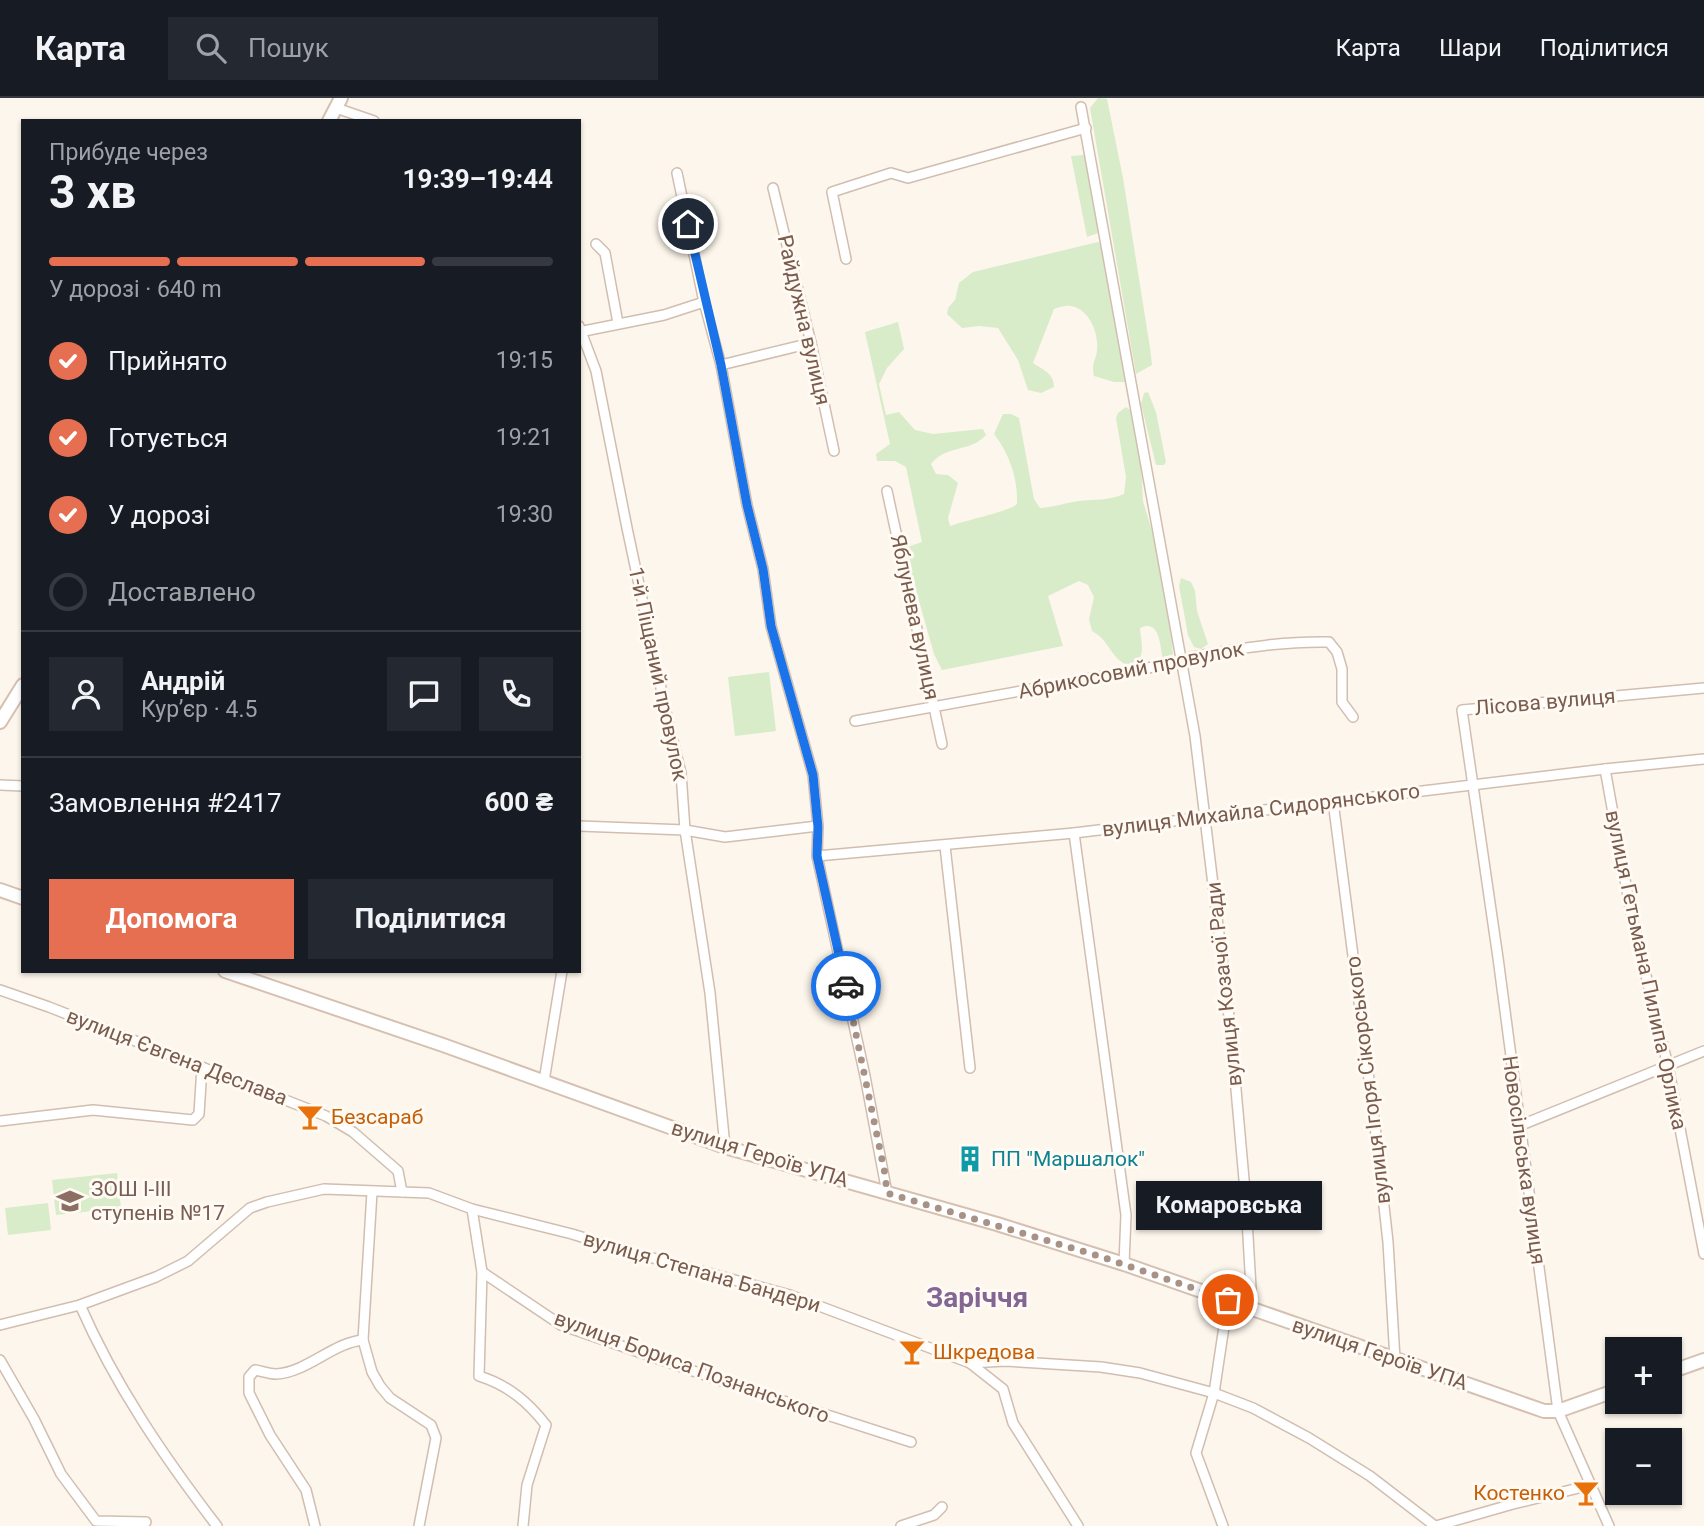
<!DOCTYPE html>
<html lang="uk">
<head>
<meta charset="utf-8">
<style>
  body { margin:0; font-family:Roboto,sans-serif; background:#242831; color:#f1f3f6; height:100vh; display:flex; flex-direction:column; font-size:26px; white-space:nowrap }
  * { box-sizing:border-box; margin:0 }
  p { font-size:23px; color:#9ea1a6 }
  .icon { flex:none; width:38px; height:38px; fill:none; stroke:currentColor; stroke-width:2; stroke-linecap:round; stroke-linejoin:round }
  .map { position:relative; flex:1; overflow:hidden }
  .drawer { position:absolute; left:21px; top:21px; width:560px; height:854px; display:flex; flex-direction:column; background:#171b24; border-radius:0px; box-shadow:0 2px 5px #0004 }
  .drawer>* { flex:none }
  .fabs { position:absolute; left:1605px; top:1239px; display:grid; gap:14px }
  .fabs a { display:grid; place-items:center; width:77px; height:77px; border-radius:0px; background:#171b24; box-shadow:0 2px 5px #0004; font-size:35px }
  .pin { position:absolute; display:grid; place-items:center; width:60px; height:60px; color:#fff; margin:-30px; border:4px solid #fff; border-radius:50%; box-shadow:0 2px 7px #0007 }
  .courier { position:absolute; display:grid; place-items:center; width:70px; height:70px; margin:-35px; border:5px solid #1a73e8; border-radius:50%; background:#fff; color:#222; box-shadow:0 2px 9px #0007 }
  .bubble { position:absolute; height:49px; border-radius:0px; background:#171b24; box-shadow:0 2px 5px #0004; font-size:23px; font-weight:700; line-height:49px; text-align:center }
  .summary em { font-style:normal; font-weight:700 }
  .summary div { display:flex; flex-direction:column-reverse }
  .summary { display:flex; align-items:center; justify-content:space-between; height:119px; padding:0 28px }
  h1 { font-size:46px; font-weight:700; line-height:52px }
  .bar { display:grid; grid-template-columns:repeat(4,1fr); gap:10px 7px; align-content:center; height:84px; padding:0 28px }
  .bar i { height:9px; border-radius:5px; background:#363941 }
  .bar .active { background:#e76f51 }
  .bar p { grid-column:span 4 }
  .line { display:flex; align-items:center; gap:18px; padding:0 28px; border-top:2px solid #363941 }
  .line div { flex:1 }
  .round { display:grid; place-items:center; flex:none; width:74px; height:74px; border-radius:0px; background:#242831 }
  ol { padding:0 28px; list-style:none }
  li { display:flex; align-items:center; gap:21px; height:77px }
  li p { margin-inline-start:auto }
  li .icon { padding:7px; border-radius:50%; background:#e76f51; color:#fff; stroke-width:4 }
  li:last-child { color:#9ea1a6 }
  li i { width:38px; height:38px; border:4px solid #363941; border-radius:50% }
  .button { display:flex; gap:14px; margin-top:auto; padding:14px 28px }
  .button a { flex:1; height:80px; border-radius:0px; background:#e76f51; color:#fff; font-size:28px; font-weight:700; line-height:80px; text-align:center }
  .button a+a { background:#242831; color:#f1f3f6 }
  header { display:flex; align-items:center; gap:42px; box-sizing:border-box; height:98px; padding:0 35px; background:#171b24; border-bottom:2px solid #363941 }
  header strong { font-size:33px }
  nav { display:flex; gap:38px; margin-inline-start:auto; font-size:24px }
  .search { width:490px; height:63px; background:#242831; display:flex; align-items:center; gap:18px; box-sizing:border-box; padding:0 24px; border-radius:0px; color:#9ea1a6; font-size:26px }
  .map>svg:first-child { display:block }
</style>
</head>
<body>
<header>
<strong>Карта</strong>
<div class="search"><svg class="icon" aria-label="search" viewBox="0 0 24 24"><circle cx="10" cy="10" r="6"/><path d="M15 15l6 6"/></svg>Пошук</div>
<nav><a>Карта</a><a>Шари</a><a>Поділитися</a></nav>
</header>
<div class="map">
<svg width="1704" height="1428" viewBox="0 0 1704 1428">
  <rect width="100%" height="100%" fill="#fdf6ec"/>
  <g fill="#d8ecc9">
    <polygon points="1098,0 1107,1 1123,80 1150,250 1152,267 1136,276 1090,10"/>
    <polygon points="1083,57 1087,58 1100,131 1098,135 1087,139 1071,58"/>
    <path d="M 1098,144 L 1103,148 L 1129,284 L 1114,284 L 1094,278 C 1091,263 1096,264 1097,252 C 1099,235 1089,210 1070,208 C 1065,207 1058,210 1054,211 L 1033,265 C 1043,272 1054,275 1054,289 L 1041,295 L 1028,292 L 1018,262 L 998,230 L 979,228 L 962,230 L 947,216 L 948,210 L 955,202 L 959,185 L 973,174 Z"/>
    <path d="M 898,224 L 904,251 L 887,270 L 879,286 L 886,317 L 899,314 L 915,332 L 933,336 L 983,331 L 986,337 C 970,355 947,346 931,366 L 936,376 L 948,377 L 958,385 L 948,420 L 950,428 C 964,423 1010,413 1017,406 C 1018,381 1010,357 994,336 L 1003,316 L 1011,316 L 1019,320 L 1034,401 L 1040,410 C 1054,409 1066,405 1079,403 C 1095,401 1108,403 1124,396 L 1126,379 L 1116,320 L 1118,315 L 1126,309 L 1135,316 L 1140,342 L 1143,403 L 1160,460 L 1171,536 L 1173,556 L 1170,563 L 1163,562 C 1160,548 1160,520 1140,530 C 1141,546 1148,562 1128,568 C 1108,557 1111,544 1092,533 L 1089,521 L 1094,499 L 1088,487 L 1079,483 L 1048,498 L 1063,548 L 942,572 L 934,556 L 904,450 L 922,444 L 906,369 L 895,363 L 877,363 L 876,356 L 890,346 L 865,234 Z"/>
    <polygon points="1148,294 1156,314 1166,364 1164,367 1156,367 1141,306 1144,295"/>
    <polygon points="1181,480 1191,484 1195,493 1197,513 1208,546 1201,551 1194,549 1188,537 1179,488"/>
    <polygon points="769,574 776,633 735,638 728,579"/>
    <polygon points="117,1075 121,1110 56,1117 52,1082"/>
    <polygon points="48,1105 51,1132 8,1137 5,1110"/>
  </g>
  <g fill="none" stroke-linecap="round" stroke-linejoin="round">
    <g stroke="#d1beb0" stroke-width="12">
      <g id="street">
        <polyline points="1081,9 1195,638 1231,935 1246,1104 1251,1190 1249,1198 1240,1207"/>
        <polyline points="336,10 374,23"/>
        <polyline points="677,75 704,204 721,267 747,407 763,471 771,528 813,677 818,728 817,758 865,978 887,1095"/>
        <polyline points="773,90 811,245 834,353"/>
        <polyline points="596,146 605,155 618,225"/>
        <polyline points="846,161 832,94 891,75 908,80 1086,30"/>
        <polyline points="579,228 596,273 627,430 668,623 681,675 685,732 710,895 725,1049"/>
        <polyline points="579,234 664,217 704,204"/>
        <polyline points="721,267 811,245"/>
        <polyline points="887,393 942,646"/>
        <path d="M 855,623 L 1181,564 L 1190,559 C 1239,551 1279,543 1329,544 L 1337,554 L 1342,571 L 1342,604 L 1353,619"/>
        <polyline points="1605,671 1632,820 1668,968 1704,1156"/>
        <polyline points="0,687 23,688"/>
        <polyline points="1333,703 1375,1028 1388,1144 1395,1261"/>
        <polyline points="579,728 685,732 725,739 818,728"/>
        <polyline points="1074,735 1126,1117 1124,1166"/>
        <polyline points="945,748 970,970"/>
        <polyline points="817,758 1074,735 1605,671 1704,661"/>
        <polyline points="0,892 49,909 326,1018 353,1034 398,1073 402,1094"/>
        <polyline points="544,983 562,873"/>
        <polyline points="0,1023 93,1012 193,1022 199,1016 202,969"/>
        <polyline points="1519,1028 1704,953"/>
        <polyline points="372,1094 363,1242 372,1274 380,1288 390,1300 431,1327 436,1340 419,1428"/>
        <path d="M 472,1111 L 482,1174 L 479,1278 C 508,1287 528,1304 546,1327 L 527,1387 L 523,1428"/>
        <polyline points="482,1174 561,1227 725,1284 911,1344"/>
        <path d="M 80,1207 C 115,1287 164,1359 217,1428"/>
        <polyline points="0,1227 80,1207 156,1179 188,1163 250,1110 267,1104 324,1091 429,1095 472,1111 572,1136 627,1153 790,1197 970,1265 1005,1263 1101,1269 1140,1275 1214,1295 1253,1310 1309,1340 1370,1378 1435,1428"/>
        <polyline points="0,1262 34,1321 61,1376 96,1423 146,1424"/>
        <polyline points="970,1265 1003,1291 1013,1325 1078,1428"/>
        <path d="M 315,1428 L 306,1392 L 270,1337 L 249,1295 L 249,1279 L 255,1272 C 261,1273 270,1276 276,1276 C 308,1274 332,1245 363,1242"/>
        <polyline points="901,1428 934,1417 942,1409"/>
        <polyline points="1223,1428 1196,1355 1214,1295 1228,1202"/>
        <polyline points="1436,1428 1513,1406 1591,1387"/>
        <polyline points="1609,1428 1558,1313 1498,860 1462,612 1704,590"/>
      </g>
    </g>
    <g stroke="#d6c0b0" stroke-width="16">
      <g id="secondary">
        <polyline points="329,23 341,0"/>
        <polyline points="0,624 23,587"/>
        <polyline points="0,792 23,800"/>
        <polyline points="225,873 443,947 725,1049 997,1126 1124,1166 1544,1313 1558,1313 1617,1292"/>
        <polyline points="1670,1274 1704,1262"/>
      </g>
    </g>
    <use href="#street" stroke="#fff" stroke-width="9"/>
    <use href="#secondary" stroke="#fff" stroke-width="12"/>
  </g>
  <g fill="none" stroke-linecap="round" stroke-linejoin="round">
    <polyline stroke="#a89285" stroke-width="7" stroke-dasharray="0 12.6" points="846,888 885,1076 887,1095 1099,1158 1228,1202"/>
    <polyline stroke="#1a73e8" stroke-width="9" points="688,126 721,267 747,407 763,471 771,528 813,677 818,729 817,758 846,888"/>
  </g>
  <defs>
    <g id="bar-bare" transform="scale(2.1)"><path d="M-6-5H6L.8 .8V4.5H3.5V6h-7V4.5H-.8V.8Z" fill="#e8710a" stroke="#fffaf3" stroke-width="2.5" paint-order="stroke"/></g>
    <g id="building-bare" transform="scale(2.1)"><path d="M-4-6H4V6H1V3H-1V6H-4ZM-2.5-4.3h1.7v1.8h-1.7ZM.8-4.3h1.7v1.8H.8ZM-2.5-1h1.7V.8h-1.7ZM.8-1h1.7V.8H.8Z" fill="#0f9aa8" stroke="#fffaf3" stroke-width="2.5" paint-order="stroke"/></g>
    <g id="school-bare" transform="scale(2.1)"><path d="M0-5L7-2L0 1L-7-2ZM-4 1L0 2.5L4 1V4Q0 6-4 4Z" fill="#8d6e63" stroke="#fffaf3" stroke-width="2.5" paint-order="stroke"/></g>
  </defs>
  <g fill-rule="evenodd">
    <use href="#bar-bare" x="310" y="1019"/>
    <use href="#building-bare" x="970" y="1061"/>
    <use href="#school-bare" x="70" y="1103"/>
    <use href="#bar-bare" x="912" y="1254"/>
    <use href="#bar-bare" x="1586" y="1395"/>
  </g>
  <g text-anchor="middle" stroke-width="6" stroke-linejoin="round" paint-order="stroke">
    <g font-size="21" fill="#7a5c4d" stroke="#fffaf3">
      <text transform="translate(804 222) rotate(77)" y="7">Райдужна вулиця</text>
      <text transform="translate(915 519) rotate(78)" y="7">Яблунева вулиця</text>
      <text transform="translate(1131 572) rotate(-11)" y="7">Абрикосовий провулок</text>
      <text transform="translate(658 576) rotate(78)" y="7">1-й Піщаний провулок</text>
      <text transform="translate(1545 604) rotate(-5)" y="7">Лісова вулиця</text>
      <text transform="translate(1261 712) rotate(-7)" y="7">вулиця Михайла Сидорянського</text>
      <text transform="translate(1646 872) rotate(78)" y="7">вулиця Гетьмана Пилипа Орлика</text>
      <text transform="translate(1224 886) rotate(-96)" y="7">вулиця Козачої Ради</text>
      <text transform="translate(177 959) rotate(21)" y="7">вулиця Євгена Деслава</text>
      <text transform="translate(1368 982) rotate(-97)" y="7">вулиця Ігоря Сікорського</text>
      <text transform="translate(760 1056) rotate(17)" y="7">вулиця Героїв УПА</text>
      <text transform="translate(1524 1062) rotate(82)" y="7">Новосільська вулиця</text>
      <text transform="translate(702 1174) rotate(16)" y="7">вулиця Степана Бандери</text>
      <text transform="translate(1380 1256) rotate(19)" y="7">вулиця Героїв УПА</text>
      <text transform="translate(692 1269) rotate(20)" y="7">вулиця Бориса Познанського</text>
    </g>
    <g font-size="21" fill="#c56008" stroke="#fffaf3" text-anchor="start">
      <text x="331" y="1026">Безсараб</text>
      <text x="933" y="1261">Шкредова</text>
      <text x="1565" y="1402" text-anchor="end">Костенко</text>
    </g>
    <g font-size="21" fill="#0d838f" stroke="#fffaf3" text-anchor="start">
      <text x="991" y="1068">ПП "Маршалок"</text>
    </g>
    <g font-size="21" fill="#785e54" stroke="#fffaf3" text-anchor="start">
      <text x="91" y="1098">ЗОШ І-ІІІ<tspan x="91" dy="24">ступенів №17</tspan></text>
    </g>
    <g font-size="28" font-weight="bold" fill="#846695" stroke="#fffaf3">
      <text x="977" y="1209">Заріччя</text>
    </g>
  </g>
</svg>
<div class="fabs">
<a>+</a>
<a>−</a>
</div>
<div class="pin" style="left:1228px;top:1202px;background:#ea580c"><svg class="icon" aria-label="bag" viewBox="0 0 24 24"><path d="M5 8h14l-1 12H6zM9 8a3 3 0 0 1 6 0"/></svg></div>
<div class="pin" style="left:688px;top:126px;background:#1f2937"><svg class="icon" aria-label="home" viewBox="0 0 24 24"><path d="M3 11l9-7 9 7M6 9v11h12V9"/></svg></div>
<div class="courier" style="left:846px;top:888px"><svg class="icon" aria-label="car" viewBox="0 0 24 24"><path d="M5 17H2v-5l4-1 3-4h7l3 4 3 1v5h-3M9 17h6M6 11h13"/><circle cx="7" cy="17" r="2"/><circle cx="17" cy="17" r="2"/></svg></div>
<div class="bubble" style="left:1136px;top:1083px;width:186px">Комаровська</div>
<section class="drawer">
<div class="summary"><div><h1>3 хв</h1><p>Прибуде через</p></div><em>19:39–19:44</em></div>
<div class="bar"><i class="active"></i><i class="active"></i><i class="active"></i><i></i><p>У дорозі · 640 m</p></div>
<ol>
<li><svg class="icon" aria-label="check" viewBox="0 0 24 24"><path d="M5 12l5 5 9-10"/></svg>Прийнято<p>19:15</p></li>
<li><svg class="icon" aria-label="check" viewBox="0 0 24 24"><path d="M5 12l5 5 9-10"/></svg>Готується<p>19:21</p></li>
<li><svg class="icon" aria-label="check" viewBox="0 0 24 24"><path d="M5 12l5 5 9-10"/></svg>У дорозі<p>19:30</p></li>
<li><i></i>Доставлено</li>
</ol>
<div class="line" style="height:126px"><a class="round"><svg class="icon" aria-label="person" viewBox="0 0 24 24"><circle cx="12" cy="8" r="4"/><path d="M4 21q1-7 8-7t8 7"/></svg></a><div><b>Андрій</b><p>Кур’єр · 4.5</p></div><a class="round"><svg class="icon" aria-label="chat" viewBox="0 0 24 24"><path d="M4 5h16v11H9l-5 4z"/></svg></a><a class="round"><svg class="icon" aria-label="phone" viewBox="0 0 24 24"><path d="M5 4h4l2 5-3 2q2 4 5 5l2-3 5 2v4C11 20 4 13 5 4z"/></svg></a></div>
<div class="line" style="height:91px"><div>Замовлення #2417</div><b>600 ₴</b></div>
<div class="button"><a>Допомога</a><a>Поділитися</a></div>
</section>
</div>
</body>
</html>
